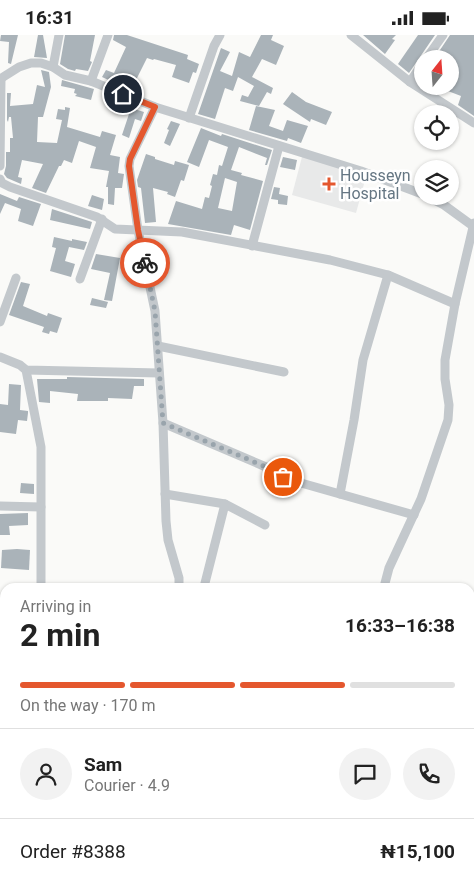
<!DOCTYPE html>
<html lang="en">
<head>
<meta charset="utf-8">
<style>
  body { margin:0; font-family:Roboto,sans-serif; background:#f2f2f2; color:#222; height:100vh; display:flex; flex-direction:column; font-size:19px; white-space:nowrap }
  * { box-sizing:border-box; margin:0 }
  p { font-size:16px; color:#767676 }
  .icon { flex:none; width:28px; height:28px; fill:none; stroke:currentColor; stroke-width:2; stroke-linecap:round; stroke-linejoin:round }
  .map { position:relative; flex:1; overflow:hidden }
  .side { position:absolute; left:0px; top:548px; width:475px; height:311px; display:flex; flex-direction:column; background:#fff; border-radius:15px 15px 0 0; box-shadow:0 1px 4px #0004 }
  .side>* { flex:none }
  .needle { width:32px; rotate:17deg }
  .fabs { position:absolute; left:414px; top:15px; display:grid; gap:10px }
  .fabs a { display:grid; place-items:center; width:45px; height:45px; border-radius:50%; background:#fff; box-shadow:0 1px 4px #0004; font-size:25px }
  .pin { position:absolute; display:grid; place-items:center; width:42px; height:42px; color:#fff; margin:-21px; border:2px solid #fff; border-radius:50%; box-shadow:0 1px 5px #0007 }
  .courier { position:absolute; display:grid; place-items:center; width:50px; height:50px; margin:-25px; border:4px solid #e4572e; border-radius:50%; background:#fff; color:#222; box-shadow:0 1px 6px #0007 }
  .overview em { font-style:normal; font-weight:700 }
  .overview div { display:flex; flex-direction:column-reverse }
  .overview { display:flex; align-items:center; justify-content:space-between; height:85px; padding:0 20px }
  h1 { font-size:32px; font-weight:700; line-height:38px }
  .bar { display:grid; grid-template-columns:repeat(4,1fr); gap:8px 5px; align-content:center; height:60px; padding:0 20px }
  .bar i { height:6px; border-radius:4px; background:#e0e0e0 }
  .bar .active { background:#e4572e }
  .bar p { grid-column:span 4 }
  .line { display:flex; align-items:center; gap:12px; padding:0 20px; border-top:1px solid #e0e0e0 }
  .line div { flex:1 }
  .round { display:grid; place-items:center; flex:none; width:52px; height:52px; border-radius:26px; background:#f2f2f2 }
  .status { display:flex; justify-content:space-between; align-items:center; height:35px; padding:0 25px; background:#fff; direction:ltr }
  .status svg { height:14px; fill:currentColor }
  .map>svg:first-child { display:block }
</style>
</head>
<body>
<div class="status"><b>16:31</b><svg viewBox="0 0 49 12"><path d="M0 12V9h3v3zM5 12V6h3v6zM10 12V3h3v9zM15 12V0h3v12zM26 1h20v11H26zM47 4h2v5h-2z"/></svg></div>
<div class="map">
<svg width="474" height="858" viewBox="0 0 474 858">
  <rect width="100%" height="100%" fill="#fafaf8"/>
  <polygon fill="#e8e9e9" points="303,118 367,138 356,178 292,160"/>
  <g fill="#aab3b9" fill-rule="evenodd">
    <polygon points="1,0 18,0 11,29 8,28 9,7 0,6"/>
    <polygon points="38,0 43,0 47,23 34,22"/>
    <polygon points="65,0 95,0 90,26 92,27 88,36 76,34 75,36 68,34 60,29"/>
    <polygon points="114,0 127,0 188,20 187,24 199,29 196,38 193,37 189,48 172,42 176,30 154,24 153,25 147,23 136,45 123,38 117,49 102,42 106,35 114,38 126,12 113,5"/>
    <polygon points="261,0 273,0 271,5 284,11 276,30 262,24 252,42 273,53 271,59 267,57 259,71 240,66 242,60 248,62 254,51 238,42 233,56 225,53 215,84 198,79 221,13 230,17 220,36 232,41 239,17 250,22"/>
    <polygon points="363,0 396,0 392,4 395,5 385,19"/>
    <polygon points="418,0 435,0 409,38 398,29"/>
    <polygon points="450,0 474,0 474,81 458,70 461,61 440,53 439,58 428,51 450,51 450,24 434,24"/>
    <polygon points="41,35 49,37 51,52 43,82 38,82 37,107 57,108 62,85 56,84 58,74 65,75 65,72 70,73 67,92 100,102 102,96 116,100 110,120 120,122 118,138 124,139 122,153 115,153 114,170 108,169 108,152 106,152 109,136 90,133 96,112 79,106 72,128 64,125 61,131 59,131 46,158 32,153 43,129 22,125 18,142 22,143 21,149 7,143 4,139 6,131 6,117 10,117 10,103 13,103 11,82 9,82 8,87 7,85 7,58 11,58 10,71 33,69 37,50 45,52"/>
    <polygon points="62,45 94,54 91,65 75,61 77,59 74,58 75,54 61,51"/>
    <polygon points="292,57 306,67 332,77 326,90 311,84 310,87 283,69"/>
    <polygon points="256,71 275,75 269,91 283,96 287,85 308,91 301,108 288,103 287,106 249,95"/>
    <polygon points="131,73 144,77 141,86 135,84 129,103 122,100"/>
    <polygon points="171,86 180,89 170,111 164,108 169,95 167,94"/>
    <path d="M 201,93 L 221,101 L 222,99 L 272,115 L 267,130 L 265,130 L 267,123 L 239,112 L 231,135 L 242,138 L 241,140 L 263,146 L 250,195 L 234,190 L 231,200 L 168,189 L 176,166 L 202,174 L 205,162 L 209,163 L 212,151 L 210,150 L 213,139 L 217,140 L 219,130 L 222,131 L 228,112 L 209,105 L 199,132 L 187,127 ZM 225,143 L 237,147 L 232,176 L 218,173 Z"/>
    <polygon points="146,119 155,122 155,124 174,130 175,126 189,130 184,146 181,145 175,162 167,159 168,157 153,153 156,187 145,188 141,153 138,152 137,145"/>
    <polygon points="283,122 297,125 295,135 280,132"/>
    <polygon points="274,152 280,153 279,159 288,161 287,170 278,169 278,165 271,164"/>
    <polygon points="0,159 17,166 19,162 41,169 33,191 18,186 21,174 5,168 0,179"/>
    <polygon points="92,160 104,164 102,175 88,171"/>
    <polygon points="52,174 92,187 90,194 50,185"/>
    <polygon points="54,202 72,206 72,204 87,207 84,215 69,212 65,226 75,229 71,242 50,236 56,213 52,212"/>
    <polygon points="96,219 120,223 112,266 104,265 110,238 91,234"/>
    <polygon points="21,247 30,249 23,271 47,281 48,278 62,283 57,298 50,296 49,299 42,297 44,292 9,280"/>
    <polygon points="92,263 108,267 106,273 90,270"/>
    <polygon points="67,342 144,344 144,351 134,351 132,364 108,363 108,366 77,366 78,359 50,356 50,368 39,367 37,344 67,344"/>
    <polygon points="9,349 21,350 20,375 28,376 28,378 27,386 18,385 16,399 0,397 0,369 8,370"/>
    <polygon points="21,448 34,449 34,459 20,458"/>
    <polygon points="28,478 28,490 9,491 10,500 0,500 0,479"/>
    <polygon points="17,514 30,515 29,535 1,533 2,515"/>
  </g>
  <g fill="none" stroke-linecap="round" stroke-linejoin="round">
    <g stroke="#c3c8cc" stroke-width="9">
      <polyline points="351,0 410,47 474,88"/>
      <polyline points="426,24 443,0"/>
      <polyline points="53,32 59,0"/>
      <polyline points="0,44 19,32 31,28 41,28 53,32 65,40 91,46 155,72 361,136 422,159"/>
      <polyline points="91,46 108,0"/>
      <polyline points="410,47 422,29"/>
      <polyline points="155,72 130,124 129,131 138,195 155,276 163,388 166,486 168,505 179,543 179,552"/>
      <polyline points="189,83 214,11 220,0"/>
      <polyline points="0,131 1,44"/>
      <polyline points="0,144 2,148 10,152 97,182 115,194 182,197 330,225 388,240 455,269"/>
      <polyline points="426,161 444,170 473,191"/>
      <polyline points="252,211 279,111"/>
      <polyline points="80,244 102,184"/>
      <polyline points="0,287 16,243"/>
      <polyline points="158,311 284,337"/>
      <polyline points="0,322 20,330 26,335 159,338"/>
      <polyline points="26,335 41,412 41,552"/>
      <polyline points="163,388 266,432 287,444 414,480"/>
      <polyline points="165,459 225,469 265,490"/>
      <polyline points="340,459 354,385 363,325 388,240"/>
      <polyline points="0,471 41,472"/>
      <polyline points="204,552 225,469"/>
      <polyline points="384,552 389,533 421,464 448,385 449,370 445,344 445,325 455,269 474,188"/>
      <polyline points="470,574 474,573"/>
      <polyline points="0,606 5,606"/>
      <polyline points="470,840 474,840"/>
      <polyline points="60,858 60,854"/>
      <polyline points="107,858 107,854"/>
      <polyline points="200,858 200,854"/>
      <polyline points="264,858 264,854"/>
      <polyline points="378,858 378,854"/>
    </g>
    <g stroke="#d6dbdf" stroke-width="14">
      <polyline points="470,735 474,735"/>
      <polyline points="0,757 5,757"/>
    </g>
  </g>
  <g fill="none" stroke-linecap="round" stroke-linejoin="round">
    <polyline stroke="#99a4ac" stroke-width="5" stroke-dasharray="0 9" points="145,228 155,276 163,388 266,432 283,442"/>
    <polyline stroke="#e4572e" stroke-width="6" points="123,59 155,72 130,124 129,131 138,195 145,228"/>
  </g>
  <path fill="#e4572e" stroke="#fff" stroke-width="2" d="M326.5 141.5h5v5h5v5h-5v5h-5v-5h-5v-5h5z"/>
  <g text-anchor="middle" stroke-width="5" stroke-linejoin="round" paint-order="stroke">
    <g font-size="16" fill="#657683" stroke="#fff" text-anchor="start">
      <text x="340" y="146">Housseyn<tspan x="340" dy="18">Hospital</tspan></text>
    </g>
  </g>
</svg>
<div class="fabs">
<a><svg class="needle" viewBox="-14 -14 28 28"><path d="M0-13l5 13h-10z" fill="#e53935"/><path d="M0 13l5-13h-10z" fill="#767676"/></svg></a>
<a><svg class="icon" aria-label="locate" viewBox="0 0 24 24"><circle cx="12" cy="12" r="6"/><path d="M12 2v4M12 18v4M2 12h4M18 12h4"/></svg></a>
<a><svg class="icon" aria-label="layers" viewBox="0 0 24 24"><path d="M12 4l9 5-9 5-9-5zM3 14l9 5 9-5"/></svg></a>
</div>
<div class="pin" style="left:283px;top:442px;background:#ea580c"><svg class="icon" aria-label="bag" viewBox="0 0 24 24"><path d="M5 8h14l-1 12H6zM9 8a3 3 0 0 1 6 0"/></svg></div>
<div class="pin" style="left:123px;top:59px;background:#1f2937"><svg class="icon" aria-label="home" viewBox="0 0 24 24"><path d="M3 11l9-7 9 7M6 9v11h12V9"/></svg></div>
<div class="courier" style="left:145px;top:228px"><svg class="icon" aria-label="bike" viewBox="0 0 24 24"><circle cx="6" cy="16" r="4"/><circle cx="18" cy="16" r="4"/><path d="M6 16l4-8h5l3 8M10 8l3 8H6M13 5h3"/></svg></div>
<section class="side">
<div class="overview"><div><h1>2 min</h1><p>Arriving in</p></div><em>16:33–16:38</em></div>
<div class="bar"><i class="active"></i><i class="active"></i><i class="active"></i><i></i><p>On the way · 170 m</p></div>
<div class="line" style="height:90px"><a class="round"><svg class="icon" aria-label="person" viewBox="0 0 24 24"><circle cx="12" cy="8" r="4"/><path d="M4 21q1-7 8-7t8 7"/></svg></a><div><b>Sam</b><p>Courier · 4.9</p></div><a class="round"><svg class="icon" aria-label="chat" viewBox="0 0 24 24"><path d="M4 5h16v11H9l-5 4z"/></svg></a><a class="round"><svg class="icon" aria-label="phone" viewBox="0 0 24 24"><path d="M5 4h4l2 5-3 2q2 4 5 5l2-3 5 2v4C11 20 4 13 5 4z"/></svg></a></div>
<div class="line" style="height:65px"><div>Order #8388</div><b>₦15,100</b></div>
</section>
</div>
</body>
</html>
